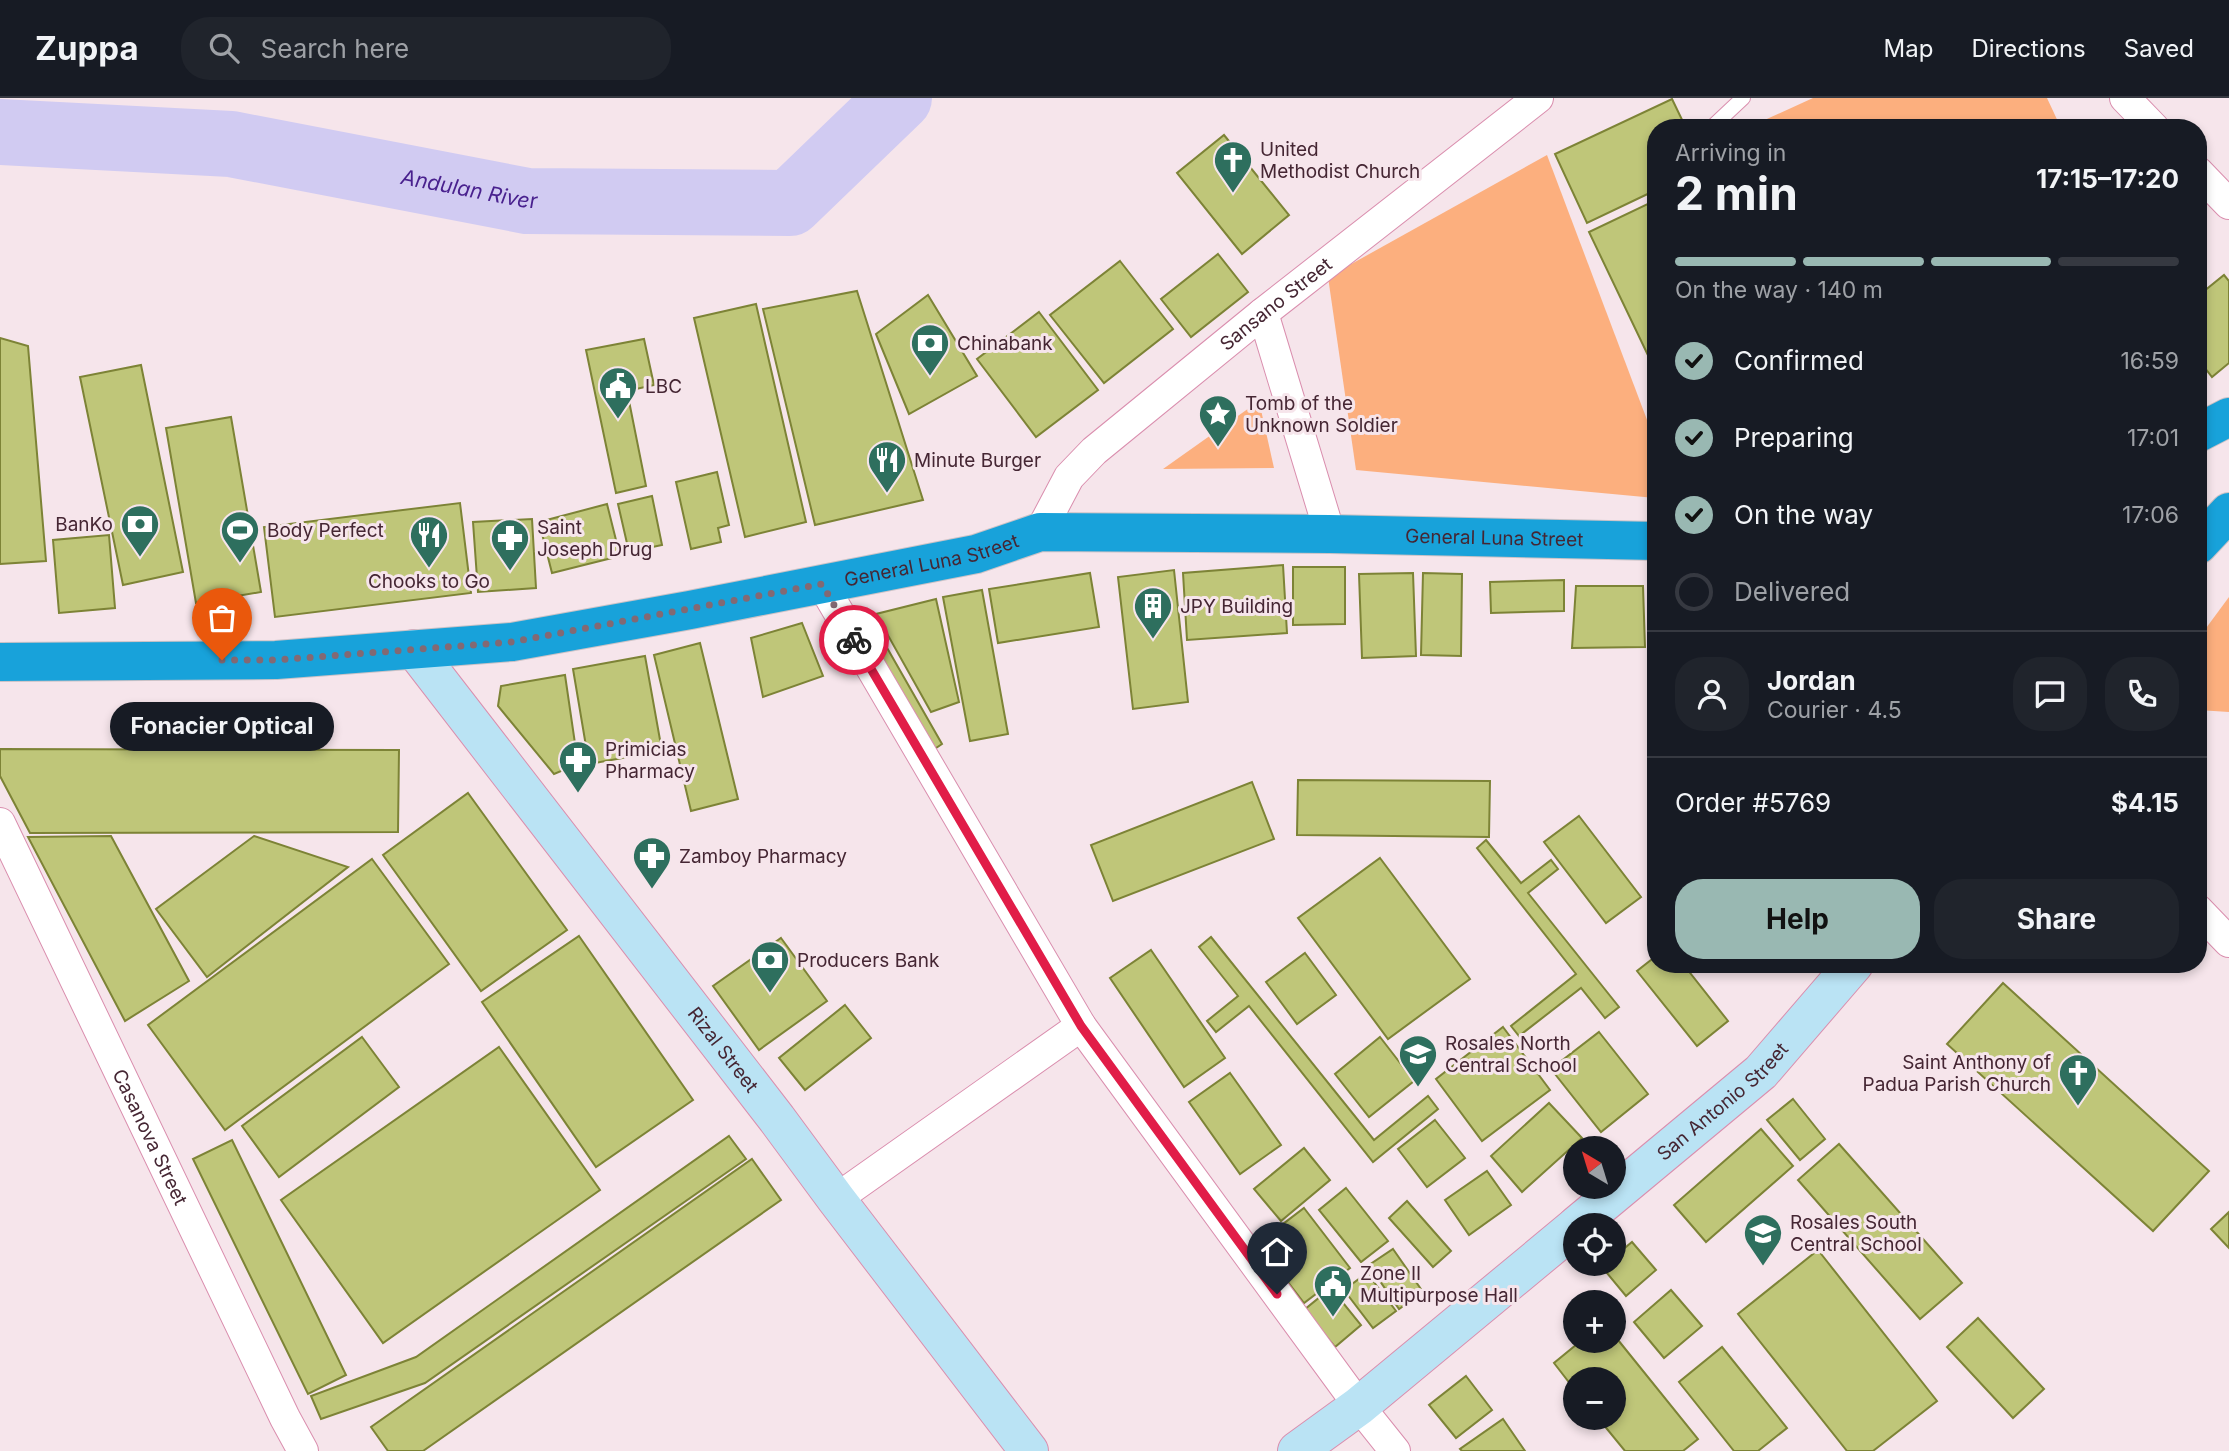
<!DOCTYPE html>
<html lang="en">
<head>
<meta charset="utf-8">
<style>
  body { margin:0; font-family:Inter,sans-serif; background:#20242c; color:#f1f3f6; height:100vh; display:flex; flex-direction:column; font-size:26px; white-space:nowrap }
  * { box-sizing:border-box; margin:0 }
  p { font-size:23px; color:#9ea1a6 }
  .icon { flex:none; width:38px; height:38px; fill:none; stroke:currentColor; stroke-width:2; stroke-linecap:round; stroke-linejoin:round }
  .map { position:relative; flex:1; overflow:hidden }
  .drawer { position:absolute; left:1647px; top:21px; width:560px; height:854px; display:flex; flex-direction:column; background:#171b24; border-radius:28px; box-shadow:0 4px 10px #0003 }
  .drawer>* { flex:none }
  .needle { width:46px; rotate:322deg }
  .controls { position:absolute; left:1563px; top:1038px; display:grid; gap:14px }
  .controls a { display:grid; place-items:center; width:63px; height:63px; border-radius:50%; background:#171b24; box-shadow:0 4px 10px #0003; font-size:35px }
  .pin { position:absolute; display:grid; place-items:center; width:60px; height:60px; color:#fff; margin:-72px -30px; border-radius:50% 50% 50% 0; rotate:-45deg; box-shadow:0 0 7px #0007 }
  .pin .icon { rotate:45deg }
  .courier { position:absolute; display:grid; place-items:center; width:70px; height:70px; margin:-35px; border:5px solid #e11d48; border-radius:50%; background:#fff; color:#222; box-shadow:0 2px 9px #0007 }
  .bubble { position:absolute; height:49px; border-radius:24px; background:#171b24; box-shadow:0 4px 10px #0003; font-size:23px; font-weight:700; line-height:49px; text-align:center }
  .headline em { font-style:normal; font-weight:700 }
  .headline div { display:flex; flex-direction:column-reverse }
  .headline { display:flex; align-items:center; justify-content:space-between; height:119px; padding:0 28px }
  h1 { font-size:46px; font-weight:700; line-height:52px }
  .bar { display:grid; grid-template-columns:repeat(4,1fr); gap:10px 7px; align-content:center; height:84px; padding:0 28px }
  .bar i { height:9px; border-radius:5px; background:#363941 }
  .bar .selected { background:#99b8b2 }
  .bar p { grid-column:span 4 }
  .line { display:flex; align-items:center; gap:18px; padding:0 28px; border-top:2px solid #363941 }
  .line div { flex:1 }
  .round { display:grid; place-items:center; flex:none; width:74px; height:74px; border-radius:28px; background:#20242c }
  ol { padding:0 28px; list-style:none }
  li { display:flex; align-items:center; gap:21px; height:77px }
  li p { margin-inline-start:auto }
  li .icon { padding:7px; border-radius:50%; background:#99b8b2; color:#111; stroke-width:4 }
  li:last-child { color:#9ea1a6 }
  li i { width:38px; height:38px; border:4px solid #363941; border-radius:50% }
  .button { display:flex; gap:14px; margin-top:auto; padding:14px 28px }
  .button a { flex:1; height:80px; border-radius:28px; background:#99b8b2; color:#111; font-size:28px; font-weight:700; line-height:80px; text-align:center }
  .button a+a { background:#20242c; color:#f1f3f6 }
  header { display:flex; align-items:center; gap:42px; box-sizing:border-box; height:98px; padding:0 35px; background:#171b24; border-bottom:2px solid #363941 }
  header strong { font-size:33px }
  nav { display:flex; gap:38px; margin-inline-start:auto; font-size:24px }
  .search { width:490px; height:63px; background:#20242c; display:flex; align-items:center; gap:18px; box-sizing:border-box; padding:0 24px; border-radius:28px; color:#9ea1a6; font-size:26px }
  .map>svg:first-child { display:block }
</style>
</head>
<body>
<header>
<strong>Zuppa</strong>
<div class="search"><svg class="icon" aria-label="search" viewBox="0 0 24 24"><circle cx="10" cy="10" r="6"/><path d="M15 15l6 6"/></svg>Search here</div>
<nav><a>Map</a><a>Directions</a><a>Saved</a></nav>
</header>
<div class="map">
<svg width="2229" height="1353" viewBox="0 0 2229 1353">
  <rect width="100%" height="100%" fill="#f6e5eb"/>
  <g fill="#fcaf7e">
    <polygon points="1813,0 2047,0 2061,30 1747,30"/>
    <polygon points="1547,57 1655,343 1655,400 1356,372 1328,179"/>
    <polygon points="1259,303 1274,370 1163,371"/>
    <polygon points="2229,499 2229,614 2198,612 2198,541"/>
  </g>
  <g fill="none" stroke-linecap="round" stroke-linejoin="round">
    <path stroke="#d1cbf2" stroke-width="66" id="s1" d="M 0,34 L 231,46 L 527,103 L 790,105 L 899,0"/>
  </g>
  <g fill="#bfc679" stroke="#7d8336" stroke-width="2">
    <polygon points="1672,1 1686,30 1656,30 1656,92 1587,125 1555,56"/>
    <polygon points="1224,37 1289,117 1242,156 1177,75"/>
    <polygon points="1656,102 1656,274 1589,134"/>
    <polygon points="1218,156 1248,194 1191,239 1161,201"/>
    <polygon points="1120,163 1173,231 1104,285 1050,217"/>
    <polygon points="2224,177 2229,183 2229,265 2212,279 2198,261 2198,198"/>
    <polygon points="857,193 923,402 815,427 763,211"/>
    <polygon points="928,197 977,278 909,316 876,236"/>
    <polygon points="756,206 806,424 745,439 694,220"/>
    <polygon points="1039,214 1098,292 1036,339 977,261"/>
    <polygon points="0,240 28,248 46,463 0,466"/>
    <polygon points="644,241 654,287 627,293 646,388 616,395 586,252"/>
    <polygon points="141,267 183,474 123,487 80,279"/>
    <polygon points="231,319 261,494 196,505 166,330"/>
    <polygon points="717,374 729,427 718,430 721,444 691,451 676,384"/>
    <polygon points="652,398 662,447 629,454 618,406"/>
    <polygon points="460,405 471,495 275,519 264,429"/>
    <polygon points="607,406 620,458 552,475 539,424"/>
    <polygon points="532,421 536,490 478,494 473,424"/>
    <polygon points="109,437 115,510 59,515 53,442"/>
    <polygon points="1283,467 1287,535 1187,542 1183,475"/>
    <polygon points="1293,469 1345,469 1345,526 1293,527"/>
    <polygon points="1174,472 1188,604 1133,611 1118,479"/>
    <polygon points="1090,475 1099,529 998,545 989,491"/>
    <polygon points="1413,475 1416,558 1362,560 1359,476"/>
    <polygon points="1423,475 1462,476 1461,558 1421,557"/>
    <polygon points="1564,482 1564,513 1491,515 1490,484"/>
    <polygon points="1576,488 1643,488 1645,549 1572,550"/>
    <polygon points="1653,490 1656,491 1656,537 1651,537"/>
    <polygon points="982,492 1008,636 970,643 943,499"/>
    <polygon points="936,501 959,604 931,614 876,516"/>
    <polygon points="870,520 942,646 927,656 850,525"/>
    <polygon points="802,525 823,578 763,599 751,540"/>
    <polygon points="700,545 738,701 691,713 654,557"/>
    <polygon points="645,558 662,653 589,666 573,571"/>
    <polygon points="565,577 578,666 554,676 498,608 501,588"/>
    <polygon points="0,651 399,652 398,734 30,735 0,678"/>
    <polygon points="1298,682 1490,683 1489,739 1297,737"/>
    <polygon points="1252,684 1274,741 1113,803 1091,747"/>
    <polygon points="468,695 567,832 481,893 383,757"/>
    <polygon points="1579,718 1641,799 1606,825 1544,744"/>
    <polygon points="111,738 189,883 125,923 28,739"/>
    <polygon points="254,738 348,769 207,879 156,811"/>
    <polygon points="1486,742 1521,785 1551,762 1558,771 1528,795 1619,909 1605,920 1581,890 1519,938 1511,928 1576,876 1477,750"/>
    <polygon points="1380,760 1470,881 1388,941 1298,820"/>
    <polygon points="372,761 449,866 225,1032 148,927"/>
    <polygon points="579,838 693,1002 596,1069 482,904"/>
    <polygon points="1211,839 1374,1042 1428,998 1438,1011 1373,1064 1249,908 1216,934 1207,923 1238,898 1199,849"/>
    <polygon points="781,840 827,903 759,952 713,888"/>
    <polygon points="1151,852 1225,960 1184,989 1110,880"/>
    <polygon points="1305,855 1336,897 1297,926 1266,884"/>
    <polygon points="1656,858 1656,866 1683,866 1728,923 1697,948 1637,873"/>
    <polygon points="2003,885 2209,1073 2153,1133 1947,946"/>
    <polygon points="845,907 871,940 805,992 779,960"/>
    <polygon points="1503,929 1550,992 1482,1043 1436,981"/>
    <polygon points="1599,934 1648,996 1601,1034 1551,971"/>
    <polygon points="362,939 399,989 279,1079 242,1028"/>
    <polygon points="1380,939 1414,983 1369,1019 1335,976"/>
    <polygon points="499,949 600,1092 383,1245 281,1102"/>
    <polygon points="1230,975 1281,1047 1240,1076 1189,1004"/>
    <polygon points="1793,1001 1825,1041 1800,1062 1767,1022"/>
    <polygon points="1549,1005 1582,1040 1522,1094 1491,1058"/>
    <polygon points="1435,1022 1465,1060 1427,1089 1398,1051"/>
    <polygon points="1761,1031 1793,1068 1706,1144 1674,1107"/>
    <polygon points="729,1038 746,1061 425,1285 321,1321 311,1298 416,1259"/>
    <polygon points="232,1042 346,1277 308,1296 193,1061"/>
    <polygon points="1839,1046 1962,1185 1920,1221 1798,1082"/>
    <polygon points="1304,1050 1330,1082 1281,1123 1254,1091"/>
    <polygon points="752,1061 781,1102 423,1353 388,1353 371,1329"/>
    <polygon points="1487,1073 1511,1107 1469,1137 1445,1102"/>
    <polygon points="1346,1090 1388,1143 1361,1164 1319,1112"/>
    <polygon points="1407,1103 1451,1153 1433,1169 1389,1120"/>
    <polygon points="1304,1110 1350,1170 1304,1205 1258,1145"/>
    <polygon points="2229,1114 2229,1150 2211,1131"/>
    <polygon points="1632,1144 1656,1172 1626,1198 1602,1169 1606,1166 1614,1166 1614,1159"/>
    <polygon points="1393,1151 1423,1194 1399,1211 1369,1167"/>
    <polygon points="1818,1152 1937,1303 1873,1353 1847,1353 1738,1216"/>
    <polygon points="1367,1175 1396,1213 1373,1230 1344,1192"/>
    <polygon points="1331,1190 1361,1227 1335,1249 1304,1212"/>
    <polygon points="1671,1192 1702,1228 1664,1260 1634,1224"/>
    <polygon points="1978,1220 2044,1291 2013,1320 1947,1249"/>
    <polygon points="1614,1237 1698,1341 1683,1353 1625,1353 1598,1320 1614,1320 1614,1281 1575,1281 1575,1292 1554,1265 1582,1242 1614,1242"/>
    <polygon points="1722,1249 1787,1330 1758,1353 1734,1353 1679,1284"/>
    <polygon points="1466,1278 1492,1312 1456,1340 1429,1307"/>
    <polygon points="1503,1321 1525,1353 1462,1353 1460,1351"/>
  </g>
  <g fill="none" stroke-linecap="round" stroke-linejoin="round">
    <g stroke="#da8eae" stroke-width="16">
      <polyline id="lane" points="1711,30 1743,0"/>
    </g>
    <g stroke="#da8eae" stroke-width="32">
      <g id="street">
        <polyline points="2125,0 2154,30"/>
        <polyline points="2198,74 2229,106"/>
        <polyline points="1263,215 1330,436"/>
        <path id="s2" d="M 1040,434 L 1069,379 L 1094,353 L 1263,215 L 1538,0"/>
        <polyline points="822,486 1081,928 1359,1308 1395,1353"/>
        <path id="s3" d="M 0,725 L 285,1320 L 303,1353"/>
        <polyline points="2198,812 2229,844"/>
        <polyline points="836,1101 1081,928"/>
      </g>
    </g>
    <g stroke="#da8eae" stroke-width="40">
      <g id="secondary">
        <path id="s4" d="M 414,551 L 777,1021 L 836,1101 L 1029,1353"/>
        <path id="s5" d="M 1577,1127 L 1761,974 L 1854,866"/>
        <polyline points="1297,1353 1359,1308 1575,1129"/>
      </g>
    </g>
    <g stroke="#cbc2c6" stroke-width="40">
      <g id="highway">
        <polyline points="2198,335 2229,319"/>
        <polyline points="2198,447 2229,414"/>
        <path id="s6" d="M 0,564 L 276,562 L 512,544 L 690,512 L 976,456 L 1040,434 L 1330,436 L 1656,443"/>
      </g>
    </g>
    <use href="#lane" stroke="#fff" stroke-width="14"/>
    <use href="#street" stroke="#fff" stroke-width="30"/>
    <use href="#secondary" stroke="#bae3f4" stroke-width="38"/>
    <use href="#highway" stroke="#18a2da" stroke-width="38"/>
  </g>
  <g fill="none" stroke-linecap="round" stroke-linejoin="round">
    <polyline stroke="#836973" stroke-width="7" stroke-dasharray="0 12.6" points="222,562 276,562 512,544 822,486 854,542"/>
    <polyline stroke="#e11d48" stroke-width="9" points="854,542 1081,928 1277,1196"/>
  </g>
  <defs>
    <g id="church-pin" transform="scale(2.0125)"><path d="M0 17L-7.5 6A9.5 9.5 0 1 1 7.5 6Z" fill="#2e6f5e" stroke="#f6e5eb"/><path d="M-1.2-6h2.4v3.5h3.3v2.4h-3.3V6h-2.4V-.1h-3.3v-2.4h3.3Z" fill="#fff"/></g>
    <g id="bank-pin" transform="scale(2.0125)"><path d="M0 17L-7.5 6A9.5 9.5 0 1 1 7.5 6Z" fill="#2e6f5e" stroke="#f6e5eb"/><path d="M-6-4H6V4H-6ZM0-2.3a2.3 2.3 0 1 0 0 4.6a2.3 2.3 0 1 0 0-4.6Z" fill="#fff"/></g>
    <g id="civic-pin" transform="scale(2.0125)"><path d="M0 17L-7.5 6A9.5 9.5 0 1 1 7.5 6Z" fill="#2e6f5e" stroke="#f6e5eb"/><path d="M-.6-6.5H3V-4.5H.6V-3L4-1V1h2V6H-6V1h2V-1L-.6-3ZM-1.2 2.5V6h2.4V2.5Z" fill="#fff"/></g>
    <g id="sight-pin" transform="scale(2.0125)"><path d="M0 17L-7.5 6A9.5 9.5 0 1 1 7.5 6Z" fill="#2e6f5e" stroke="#f6e5eb"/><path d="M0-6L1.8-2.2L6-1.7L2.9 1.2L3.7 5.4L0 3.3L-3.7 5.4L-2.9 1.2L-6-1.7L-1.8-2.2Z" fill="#fff"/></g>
    <g id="restaurant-pin" transform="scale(2.0125)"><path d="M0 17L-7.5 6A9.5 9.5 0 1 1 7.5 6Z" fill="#2e6f5e" stroke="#f6e5eb"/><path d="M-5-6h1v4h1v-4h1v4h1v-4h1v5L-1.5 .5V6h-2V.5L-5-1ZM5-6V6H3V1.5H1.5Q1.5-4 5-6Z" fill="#fff"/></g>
    <g id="stadium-pin" transform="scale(2.0125)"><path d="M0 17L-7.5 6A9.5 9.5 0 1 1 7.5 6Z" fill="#2e6f5e" stroke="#f6e5eb"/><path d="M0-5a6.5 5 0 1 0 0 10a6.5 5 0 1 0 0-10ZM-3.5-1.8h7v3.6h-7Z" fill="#fff"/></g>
    <g id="pharmacy-pin" transform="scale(2.0125)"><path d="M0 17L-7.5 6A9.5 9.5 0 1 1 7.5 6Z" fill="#2e6f5e" stroke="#f6e5eb"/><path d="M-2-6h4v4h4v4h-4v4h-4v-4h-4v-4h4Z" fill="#fff"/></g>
    <g id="building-pin" transform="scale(2.0125)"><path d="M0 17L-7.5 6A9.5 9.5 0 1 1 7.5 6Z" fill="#2e6f5e" stroke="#f6e5eb"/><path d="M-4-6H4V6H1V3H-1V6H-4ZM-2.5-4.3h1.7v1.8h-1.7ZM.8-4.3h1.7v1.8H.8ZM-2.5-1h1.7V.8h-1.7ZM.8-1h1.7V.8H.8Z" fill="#fff"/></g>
    <g id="school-pin" transform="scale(2.0125)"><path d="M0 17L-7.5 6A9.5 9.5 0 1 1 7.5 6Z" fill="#2e6f5e" stroke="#f6e5eb"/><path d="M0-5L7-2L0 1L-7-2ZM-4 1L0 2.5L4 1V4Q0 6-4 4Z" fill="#fff"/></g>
  </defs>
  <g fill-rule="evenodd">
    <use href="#church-pin" x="1233" y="62"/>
    <use href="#bank-pin" x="930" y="245"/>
    <use href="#civic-pin" x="618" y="288"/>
    <use href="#sight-pin" x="1218" y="316"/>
    <use href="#restaurant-pin" x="887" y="362"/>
    <use href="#bank-pin" x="140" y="426"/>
    <use href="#stadium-pin" x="240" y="432"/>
    <use href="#restaurant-pin" x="429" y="437"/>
    <use href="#pharmacy-pin" x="510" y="440"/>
    <use href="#building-pin" x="1153" y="508"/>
    <use href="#pharmacy-pin" x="578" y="662"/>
    <use href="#pharmacy-pin" x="652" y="758"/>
    <use href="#bank-pin" x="770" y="862"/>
    <use href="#school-pin" x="1418" y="956"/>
    <use href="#church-pin" x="2078" y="975"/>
    <use href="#school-pin" x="1763" y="1135"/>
    <use href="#civic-pin" x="1333" y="1186"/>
  </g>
  <g text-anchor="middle" stroke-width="6" stroke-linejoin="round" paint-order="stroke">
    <g font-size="19" fill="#452633" stroke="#f6e5eb" text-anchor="start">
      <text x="1260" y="58">United<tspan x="1260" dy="22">Methodist Church</tspan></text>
      <text x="957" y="252">Chinabank</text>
      <text x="645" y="295">LBC</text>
      <text x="1245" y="312">Tomb of the<tspan x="1245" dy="22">Unknown Soldier</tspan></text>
      <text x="914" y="369">Minute Burger</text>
      <text x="113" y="433" text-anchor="end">BanKo</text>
      <text x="537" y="436">Saint<tspan x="537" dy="22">Joseph Drug</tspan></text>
      <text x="267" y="439">Body Perfect</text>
      <text x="429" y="490" text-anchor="middle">Chooks to Go</text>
      <text x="1180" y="515">JPY Building</text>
      <text x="605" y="658">Primicias<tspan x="605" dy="22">Pharmacy</tspan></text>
      <text x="679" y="765">Zamboy Pharmacy</text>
      <text x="797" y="869">Producers Bank</text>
      <text x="1445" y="952">Rosales North<tspan x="1445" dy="22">Central School</tspan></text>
      <text x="2051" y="971" text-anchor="end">Saint Anthony of<tspan x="2051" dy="22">Padua Parish Church</tspan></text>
      <text x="1790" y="1131">Rosales South<tspan x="1790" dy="22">Central School</tspan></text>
      <text x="1360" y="1182">Zone II<tspan x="1360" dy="22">Multipurpose Hall</tspan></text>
    </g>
    <g font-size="19" fill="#452633" stroke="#f6e5eb">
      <text dy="7" stroke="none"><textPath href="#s2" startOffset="332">Sansano Street</textPath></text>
      <text dy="7" stroke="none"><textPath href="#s6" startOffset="1507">General Luna Street</textPath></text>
      <text dy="7" stroke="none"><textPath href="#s6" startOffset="940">General Luna Street</textPath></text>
      <text dy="7" stroke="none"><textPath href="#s4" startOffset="506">Rizal Street</textPath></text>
      <text dy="7" stroke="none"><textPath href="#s5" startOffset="191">San Antonio Street</textPath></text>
      <text dy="7" stroke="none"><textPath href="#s3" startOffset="348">Casanova Street</textPath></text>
    </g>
    <g font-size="21" font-style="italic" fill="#49218e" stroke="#f6e5eb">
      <text dy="7" stroke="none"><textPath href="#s1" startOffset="474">Andulan River</textPath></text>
    </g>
  </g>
</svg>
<div class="controls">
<a><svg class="needle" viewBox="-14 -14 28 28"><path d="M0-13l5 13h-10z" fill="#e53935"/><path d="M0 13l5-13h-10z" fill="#9ea1a6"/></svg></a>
<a><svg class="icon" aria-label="locate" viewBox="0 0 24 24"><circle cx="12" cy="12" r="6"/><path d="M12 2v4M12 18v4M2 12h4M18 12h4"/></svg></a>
<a>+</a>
<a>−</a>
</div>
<div class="pin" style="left:222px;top:562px;background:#ea580c"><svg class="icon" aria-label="bag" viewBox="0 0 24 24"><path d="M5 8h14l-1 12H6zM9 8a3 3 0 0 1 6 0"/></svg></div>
<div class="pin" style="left:1277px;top:1196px;background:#1f2937"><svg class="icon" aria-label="home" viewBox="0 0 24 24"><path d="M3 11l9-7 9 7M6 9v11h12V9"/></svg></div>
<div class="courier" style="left:854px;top:542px"><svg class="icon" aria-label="bike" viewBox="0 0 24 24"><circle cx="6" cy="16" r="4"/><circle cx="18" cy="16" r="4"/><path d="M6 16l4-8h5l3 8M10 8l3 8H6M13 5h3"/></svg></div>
<div class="bubble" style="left:110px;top:604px;width:224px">Fonacier Optical</div>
<section class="drawer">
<div class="headline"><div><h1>2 min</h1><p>Arriving in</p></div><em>17:15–17:20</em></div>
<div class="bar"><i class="selected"></i><i class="selected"></i><i class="selected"></i><i></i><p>On the way · 140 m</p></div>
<ol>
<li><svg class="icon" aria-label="check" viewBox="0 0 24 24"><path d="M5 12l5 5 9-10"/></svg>Confirmed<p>16:59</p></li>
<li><svg class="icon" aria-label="check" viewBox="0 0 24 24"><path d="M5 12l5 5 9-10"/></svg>Preparing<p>17:01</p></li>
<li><svg class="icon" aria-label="check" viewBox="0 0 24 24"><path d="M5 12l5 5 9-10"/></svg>On the way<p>17:06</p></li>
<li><i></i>Delivered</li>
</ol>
<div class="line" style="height:126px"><a class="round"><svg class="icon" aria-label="person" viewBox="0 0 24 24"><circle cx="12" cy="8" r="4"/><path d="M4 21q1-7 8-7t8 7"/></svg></a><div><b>Jordan</b><p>Courier · 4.5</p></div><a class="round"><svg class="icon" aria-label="chat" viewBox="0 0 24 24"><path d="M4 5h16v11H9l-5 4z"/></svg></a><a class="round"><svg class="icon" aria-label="phone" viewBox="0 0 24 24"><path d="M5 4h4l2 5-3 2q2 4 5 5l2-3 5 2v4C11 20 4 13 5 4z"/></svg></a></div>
<div class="line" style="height:91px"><div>Order #5769</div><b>$4.15</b></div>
<div class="button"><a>Help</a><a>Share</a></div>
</section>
</div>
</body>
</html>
